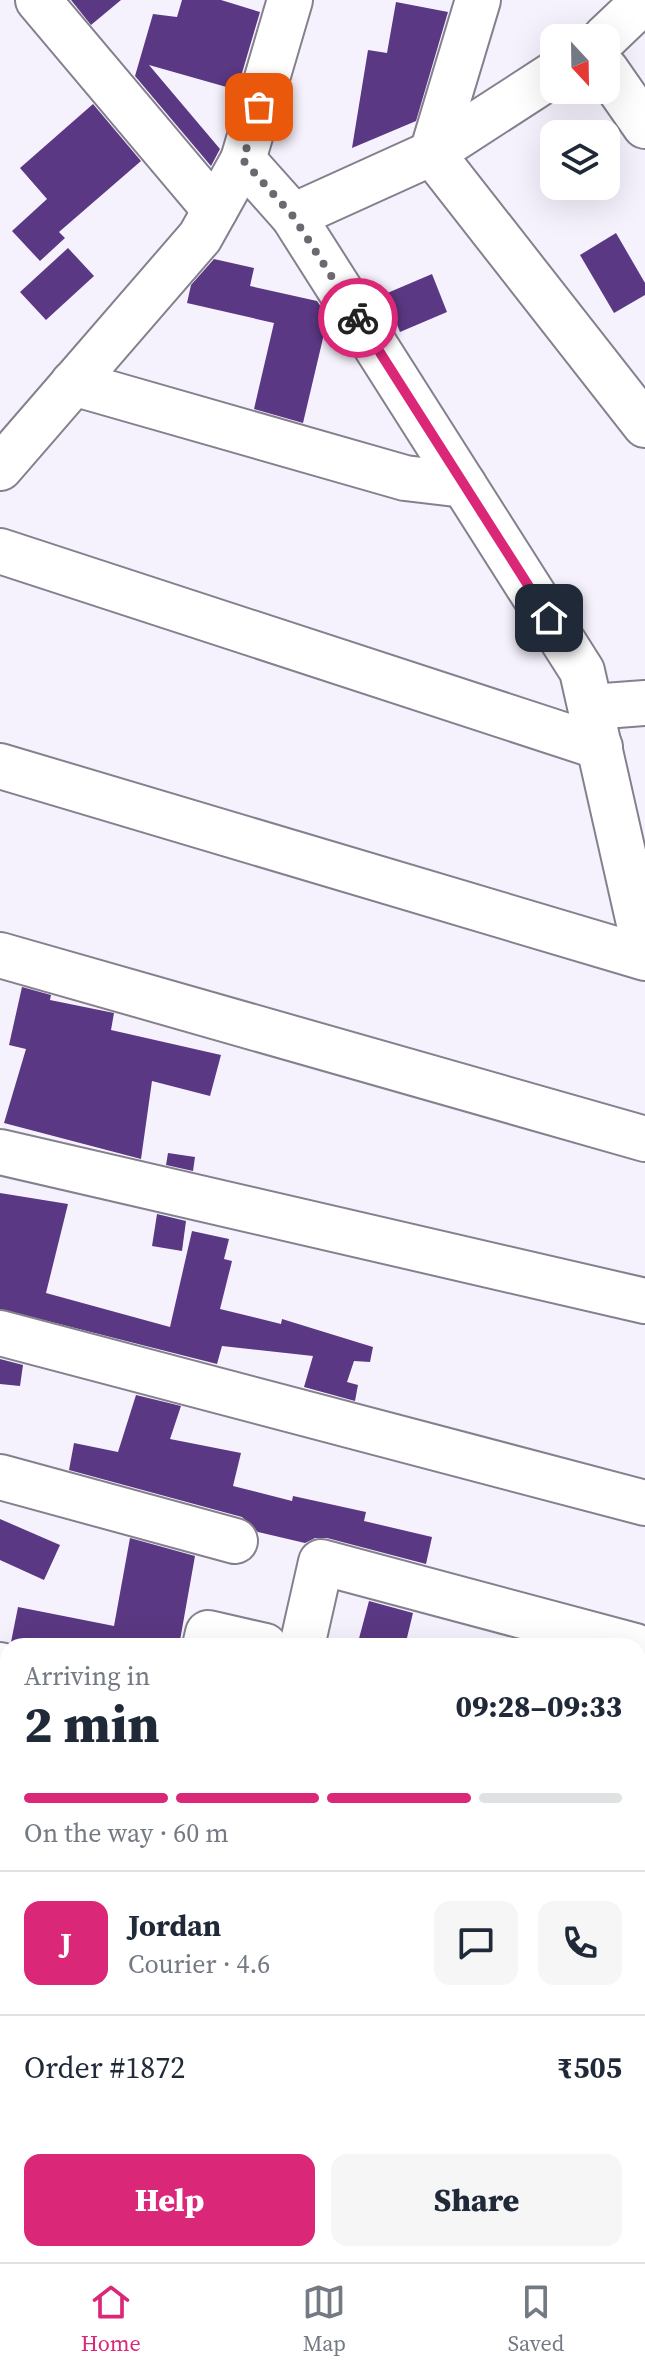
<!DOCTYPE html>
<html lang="en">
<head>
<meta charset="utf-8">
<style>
  body { margin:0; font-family:"Source Serif 4",serif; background:#f6f6f7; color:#1f2937; height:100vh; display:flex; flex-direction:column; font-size:30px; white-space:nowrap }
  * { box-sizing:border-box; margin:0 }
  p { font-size:26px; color:#747a83 }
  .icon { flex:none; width:44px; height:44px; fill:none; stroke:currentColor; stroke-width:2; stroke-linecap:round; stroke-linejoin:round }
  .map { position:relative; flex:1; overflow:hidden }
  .details { position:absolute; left:0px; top:1638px; width:646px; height:624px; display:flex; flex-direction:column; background:#fff; border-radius:24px 24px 0 0; box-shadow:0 8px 32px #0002 }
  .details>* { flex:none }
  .needle { width:52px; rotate:158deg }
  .controls { position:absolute; left:540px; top:24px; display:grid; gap:16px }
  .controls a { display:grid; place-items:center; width:80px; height:80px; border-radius:16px; background:#fff; box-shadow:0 8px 32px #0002; font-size:40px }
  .pin { position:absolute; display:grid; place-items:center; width:68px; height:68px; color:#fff; margin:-34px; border-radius:16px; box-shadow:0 4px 12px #0006 }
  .courier { position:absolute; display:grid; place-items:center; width:80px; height:80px; margin:-40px; border:6px solid #db2777; border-radius:50%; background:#fff; color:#222; box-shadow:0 2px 10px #0007 }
  .overview em { font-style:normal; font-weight:800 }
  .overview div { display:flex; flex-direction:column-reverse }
  .overview { display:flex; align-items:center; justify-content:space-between; height:136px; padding:0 24px }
  h1 { font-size:52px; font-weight:800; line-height:60px }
  .bar { display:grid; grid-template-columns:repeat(4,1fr); gap:12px 8px; align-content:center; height:96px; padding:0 24px }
  .bar i { height:10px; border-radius:6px; background:#e0e1e3 }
  .bar .selected { background:#db2777 }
  .bar p { grid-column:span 4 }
  .line { display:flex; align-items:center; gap:20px; padding:0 24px; border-top:2px solid #e0e1e3 }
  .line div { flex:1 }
  .round { display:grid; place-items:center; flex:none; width:84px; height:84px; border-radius:16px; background:#f6f6f7 }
  .primary-button { display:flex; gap:16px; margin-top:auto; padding:16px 24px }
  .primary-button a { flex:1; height:92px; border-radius:16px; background:#db2777; color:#fff; font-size:32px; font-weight:800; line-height:92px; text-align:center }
  .primary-button a+a { background:#f6f6f7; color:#1f2937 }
  .menu { display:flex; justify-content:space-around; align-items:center; height:112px; border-top:2px solid #e0e1e3; background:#fff; font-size:22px; color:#747a83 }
  .menu a { display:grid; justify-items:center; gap:4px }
  .menu .selected { color:#db2777 }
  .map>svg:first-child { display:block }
</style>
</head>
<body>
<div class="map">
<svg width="645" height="2262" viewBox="0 0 645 2262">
  <rect width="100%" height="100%" fill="#f6f2fd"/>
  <g fill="#5a3883">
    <polygon points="71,0 121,0 91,25"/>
    <polygon points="182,0 221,0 260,12 237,90 149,65 220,149 211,166 135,76 153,14 177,17"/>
    <polygon points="396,2 448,12 416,121 352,148 368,50 387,53"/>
    <polygon points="93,104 141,161 59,232 65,238 40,261 12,231 47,199 20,168"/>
    <polygon points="616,233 645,283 645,295 614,313 580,255"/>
    <polygon points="68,248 94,276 46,320 20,292"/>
    <polygon points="214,259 254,268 250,286 317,301 328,317 303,423 254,409 274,323 187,303 191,285"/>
    <polygon points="432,274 447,312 400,332 385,294"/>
    <polygon points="22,987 51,995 50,1000 114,1013 111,1030 221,1055 210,1096 152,1081 141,1159 4,1123 26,1049 9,1045"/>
    <polygon points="168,1153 195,1157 193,1171 166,1165"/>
    <polygon points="0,1193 68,1204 46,1293 170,1327 192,1231 229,1239 224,1259 232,1261 220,1309 281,1324 282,1319 373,1347 370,1362 354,1361 347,1382 358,1385 355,1401 304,1387 313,1356 222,1346 217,1364 0,1309"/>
    <polygon points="157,1214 186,1221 182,1251 152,1246"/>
    <polygon points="0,1359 23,1365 20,1386 0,1384"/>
    <polygon points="136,1395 181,1406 170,1439 241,1453 233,1486 292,1501 293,1496 366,1512 364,1521 432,1537 426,1564 327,1538 315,1538 305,1543 258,1532 242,1517 69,1470 74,1443 118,1452"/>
    <polygon points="0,1519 60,1545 44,1580 0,1560"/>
    <polygon points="130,1538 195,1556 179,1646 28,1646 11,1642 18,1607 114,1626"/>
    <polygon points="369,1601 413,1613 405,1646 357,1646"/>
  </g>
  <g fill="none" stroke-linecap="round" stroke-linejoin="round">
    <g stroke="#85808d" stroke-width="48">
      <g id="minor">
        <polyline points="38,0 215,210"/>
        <polyline points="605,38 645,0"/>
        <polyline points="606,70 645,126"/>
        <polyline points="432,153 478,0"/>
        <polyline points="432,153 554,74"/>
        <polyline points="243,160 290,0"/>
        <polyline points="293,216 432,153 645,425"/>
        <polyline points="73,383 405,478 464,485"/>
        <polyline points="0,468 200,237 243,160 293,216 582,671 645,950"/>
        <polyline points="0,551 600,747"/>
        <polyline points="591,707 645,703"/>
        <polyline points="0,766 645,958"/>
        <polyline points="0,955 645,1139"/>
        <polyline points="0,1152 645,1301"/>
        <polyline points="0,1333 645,1503"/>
        <polyline points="0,1477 235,1541"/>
        <polyline points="205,1646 208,1633 265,1646"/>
        <polyline points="302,1646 321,1562 635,1646"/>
        <polyline points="0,1665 8,1667"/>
        <polyline points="638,1829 645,1831"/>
        <polyline points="0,2029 5,1918"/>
        <polyline points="227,2262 228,2254"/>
        <polyline points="469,2262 471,2254"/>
      </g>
    </g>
    <g stroke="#85808d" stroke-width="48">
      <g id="major">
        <polyline points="0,1860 8,1863"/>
        <polyline points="0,1917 8,1919"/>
        <polyline points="638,2014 645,2015"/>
        <polyline points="638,2075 645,2077"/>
      </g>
    </g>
    <use href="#minor" stroke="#fff" stroke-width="44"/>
    <use href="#major" stroke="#fff" stroke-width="44"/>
  </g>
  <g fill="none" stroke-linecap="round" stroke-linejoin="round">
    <polyline stroke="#6b686f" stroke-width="8" stroke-dasharray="0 14.4" points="259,107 243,160 293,216 358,318"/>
    <polyline stroke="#db2777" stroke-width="10" points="358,318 549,618"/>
  </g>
</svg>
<div class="controls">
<a><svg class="needle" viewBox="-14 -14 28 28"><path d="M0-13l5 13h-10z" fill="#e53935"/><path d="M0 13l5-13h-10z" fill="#747a83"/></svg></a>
<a><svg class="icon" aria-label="layers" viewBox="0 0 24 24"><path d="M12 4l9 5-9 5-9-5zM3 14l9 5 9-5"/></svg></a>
</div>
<div class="pin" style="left:259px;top:107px;background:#ea580c"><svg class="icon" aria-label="bag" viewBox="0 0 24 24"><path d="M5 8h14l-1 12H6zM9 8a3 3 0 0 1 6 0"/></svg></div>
<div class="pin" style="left:549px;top:618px;background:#1f2937"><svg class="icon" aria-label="home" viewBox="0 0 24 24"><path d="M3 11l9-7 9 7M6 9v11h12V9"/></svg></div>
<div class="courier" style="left:358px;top:318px"><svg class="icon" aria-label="bike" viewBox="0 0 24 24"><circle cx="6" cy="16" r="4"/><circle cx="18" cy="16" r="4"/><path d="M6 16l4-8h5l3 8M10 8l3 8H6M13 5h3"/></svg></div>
<section class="details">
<div class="overview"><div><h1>2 min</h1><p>Arriving in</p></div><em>09:28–09:33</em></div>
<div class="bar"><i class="selected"></i><i class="selected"></i><i class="selected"></i><i></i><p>On the way · 60 m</p></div>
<div class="line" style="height:144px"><b class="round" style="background:#db2777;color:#fff">J</b><div><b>Jordan</b><p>Courier · 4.6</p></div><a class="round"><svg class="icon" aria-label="chat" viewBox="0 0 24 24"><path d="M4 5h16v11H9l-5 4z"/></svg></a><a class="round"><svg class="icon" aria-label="phone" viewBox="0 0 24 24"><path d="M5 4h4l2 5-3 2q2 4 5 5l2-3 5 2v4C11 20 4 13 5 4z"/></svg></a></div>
<div class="line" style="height:104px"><div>Order #1872</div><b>₹505</b></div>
<div class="primary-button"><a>Help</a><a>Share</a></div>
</section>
</div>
<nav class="menu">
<a class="selected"><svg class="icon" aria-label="home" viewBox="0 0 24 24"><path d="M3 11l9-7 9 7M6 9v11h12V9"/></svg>Home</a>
<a><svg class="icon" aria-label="map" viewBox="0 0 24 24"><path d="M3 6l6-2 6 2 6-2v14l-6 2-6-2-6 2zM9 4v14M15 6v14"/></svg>Map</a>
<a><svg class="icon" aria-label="saved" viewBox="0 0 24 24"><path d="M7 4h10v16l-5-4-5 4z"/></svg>Saved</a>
</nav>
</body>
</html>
